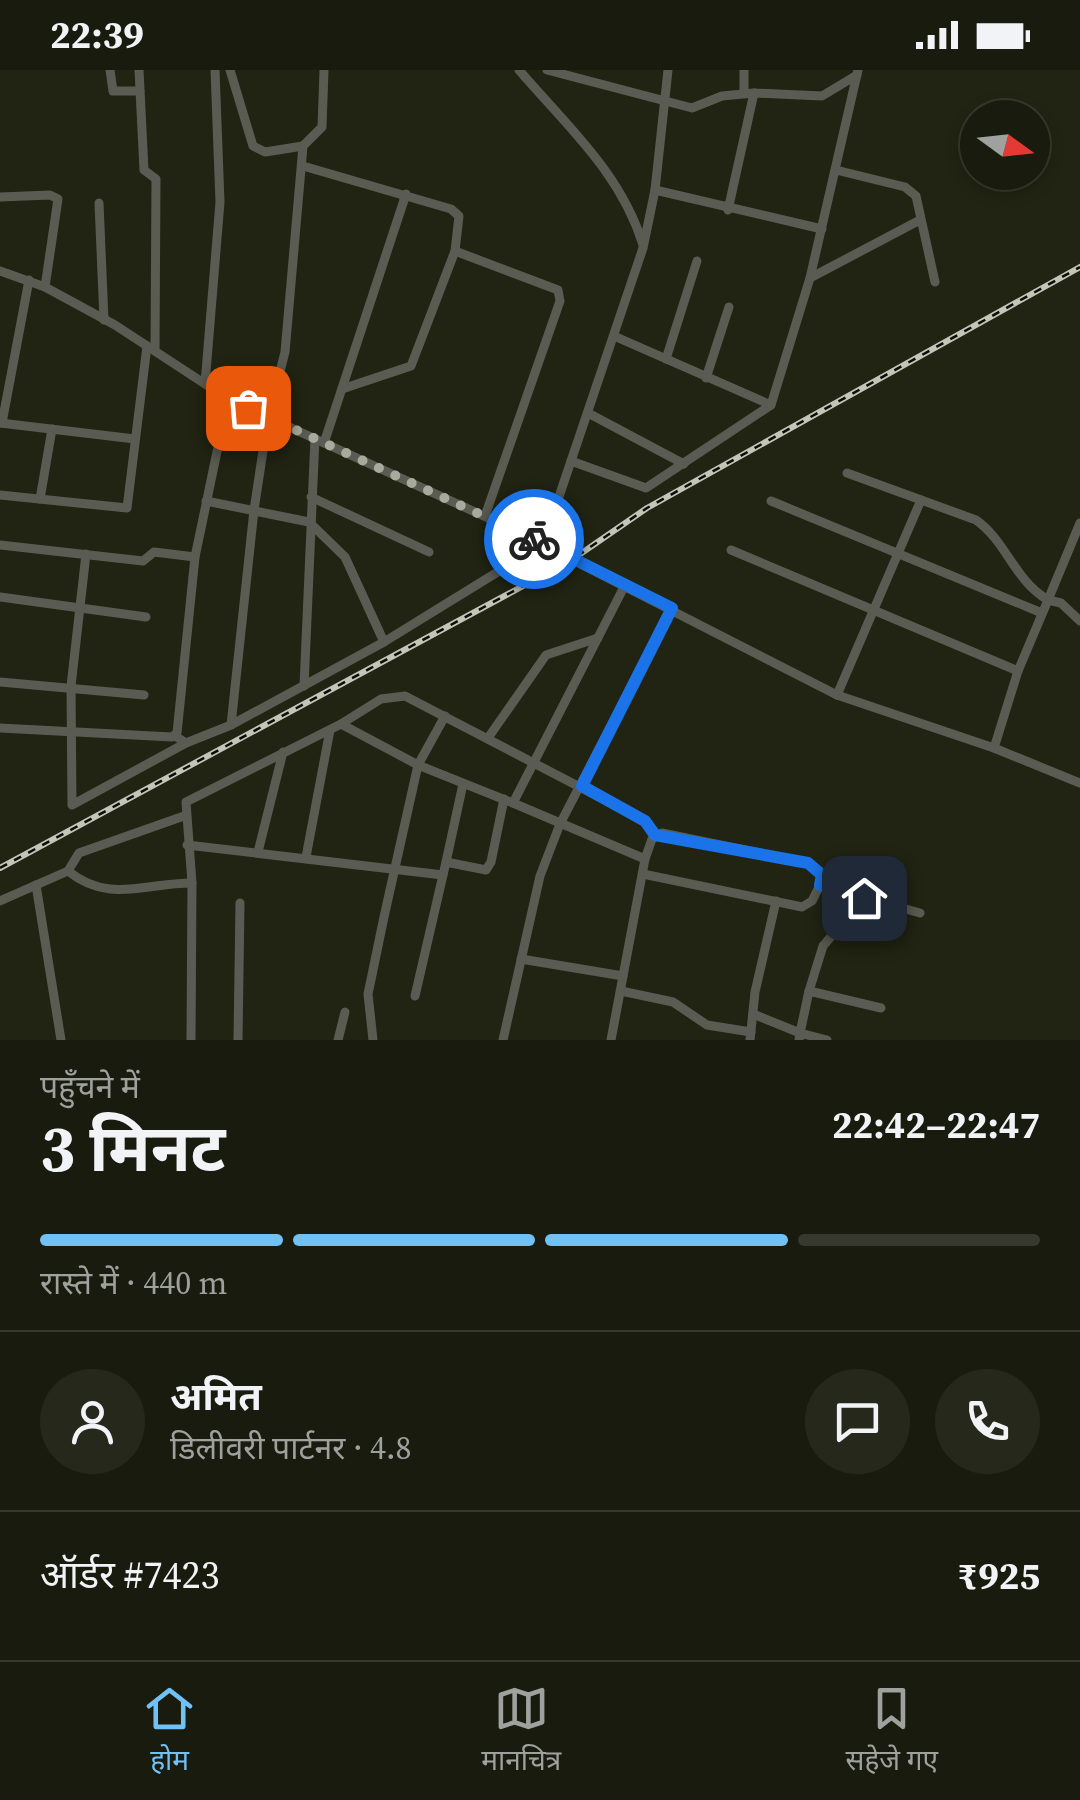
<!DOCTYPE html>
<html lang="hi">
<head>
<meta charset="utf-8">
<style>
  body { margin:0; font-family:"Source Serif 4","Noto Sans Devanagari",serif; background:#26281c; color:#f1f3f6; height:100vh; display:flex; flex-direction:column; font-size:38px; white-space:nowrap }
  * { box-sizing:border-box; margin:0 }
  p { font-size:32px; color:#9fa19e }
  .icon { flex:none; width:55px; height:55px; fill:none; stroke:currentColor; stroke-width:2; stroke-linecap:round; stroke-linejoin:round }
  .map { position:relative; height:970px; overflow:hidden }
  .sheet { display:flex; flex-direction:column; background:#191b0e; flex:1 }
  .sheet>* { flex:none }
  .needle { width:65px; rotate:105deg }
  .fabs { position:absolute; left:960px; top:30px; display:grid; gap:20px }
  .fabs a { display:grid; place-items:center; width:90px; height:90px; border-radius:50%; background:#191b0e; box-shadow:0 5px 15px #0003,0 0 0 2px #37392e; font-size:50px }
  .pin { position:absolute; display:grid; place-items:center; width:85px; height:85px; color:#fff; margin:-42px; border-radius:20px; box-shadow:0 5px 15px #0006 }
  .courier { position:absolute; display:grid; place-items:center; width:100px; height:100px; margin:-50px; border:8px solid #1a73e8; border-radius:50%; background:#fff; color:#222; box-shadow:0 2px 12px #0007 }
  .headline em { font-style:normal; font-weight:700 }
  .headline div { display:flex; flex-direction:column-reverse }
  .headline { display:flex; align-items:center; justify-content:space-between; height:170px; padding:0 40px }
  h1 { font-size:65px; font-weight:700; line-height:75px }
  .bar { display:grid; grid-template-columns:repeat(4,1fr); gap:15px 10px; align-content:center; height:120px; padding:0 40px }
  .bar i { height:12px; border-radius:8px; background:#37392e }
  .bar .selected { background:#71c1f5 }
  .bar p { grid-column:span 4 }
  .line { display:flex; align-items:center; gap:25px; padding:0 40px; border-top:2px solid #37392e }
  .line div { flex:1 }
  .round { display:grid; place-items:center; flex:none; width:105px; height:105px; border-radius:52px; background:#26281c }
  .status { display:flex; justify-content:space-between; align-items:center; height:70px; padding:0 50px; background:#191b0e; direction:ltr }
  .status svg { height:28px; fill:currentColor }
  .menu { display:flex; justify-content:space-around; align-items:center; height:140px; border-top:2px solid #37392e; background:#191b0e; font-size:28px; color:#9fa19e }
  .menu a { display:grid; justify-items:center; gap:5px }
  .menu .selected { color:#71c1f5 }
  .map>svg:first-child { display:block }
</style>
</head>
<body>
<div class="status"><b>22:39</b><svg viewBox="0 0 49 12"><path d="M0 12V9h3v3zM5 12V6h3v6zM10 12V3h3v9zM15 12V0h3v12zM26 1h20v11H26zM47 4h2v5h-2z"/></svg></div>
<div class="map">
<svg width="1080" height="970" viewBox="0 0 1080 970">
  <rect width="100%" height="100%" fill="#212412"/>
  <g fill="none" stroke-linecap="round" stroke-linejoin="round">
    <g stroke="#5a5c53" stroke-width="9">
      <polyline points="110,0 113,21 140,21"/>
      <polyline points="139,0 144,100 156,109 155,280"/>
      <polyline points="230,0 253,76 265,82 303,76"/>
      <path d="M 519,0 C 567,56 621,103 643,175"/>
      <polyline points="547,0 692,38 722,26 754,23 822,26 857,5"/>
      <polyline points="744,0 744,23"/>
      <polyline points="303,96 451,139 459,146 455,181 558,220 560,231 485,446"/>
      <polyline points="836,100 905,117 916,126 935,212"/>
      <polyline points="655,120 822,159"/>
      <polyline points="0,127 50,125 58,129 45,217"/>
      <polyline points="99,133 104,250"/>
      <polyline points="728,140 754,23"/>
      <polyline points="0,201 45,217 115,255 228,329 510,458 837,625 994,678 1080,713"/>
      <polyline points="810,208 920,150"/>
      <polyline points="614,266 771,335"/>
      <polyline points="666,289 697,191"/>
      <polyline points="706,308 729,237"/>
      <polyline points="205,314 220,132 215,0"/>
      <polyline points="342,319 411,296 455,181"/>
      <polyline points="588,343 684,394"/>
      <polyline points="0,353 135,369"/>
      <polyline points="2,353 29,210"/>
      <polyline points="324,373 406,124"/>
      <polyline points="571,391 646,418 771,335 810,208 858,0"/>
      <path d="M 847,403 L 976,450 C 1007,472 1014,510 1048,530 L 1080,453"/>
      <polyline points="0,425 127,438 147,276"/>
      <polyline points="311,427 429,482"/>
      <polyline points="40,429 52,359"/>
      <polyline points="206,431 309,452 345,487 384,572"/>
      <polyline points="771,431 1042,543"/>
      <polyline points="0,475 143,491 154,482 195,487"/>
      <polyline points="731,480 1018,601"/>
      <polyline points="86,484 71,616 72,735 186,673"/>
      <polyline points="0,527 146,547"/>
      <polyline points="0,612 144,625"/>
      <polyline points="304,616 315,368"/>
      <polyline points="837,625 921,430"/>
      <polyline points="341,654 381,629 405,626 645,751 655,765"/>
      <polyline points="231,655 254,440 268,348 285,282 303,76 322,57 324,0"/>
      <polyline points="0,658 172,667 177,663 195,487 228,329"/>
      <polyline points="175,666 186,673 231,655 384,572 543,474 643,178 655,120 668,0"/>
      <polyline points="488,668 546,585 598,568"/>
      <polyline points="994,678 1018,601 1048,530 1061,533 1080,551"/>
      <polyline points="187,775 443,805 446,792 486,800 491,792 504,729"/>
      <polyline points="258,782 283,682"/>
      <polyline points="306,787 330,660"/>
      <polyline points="645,789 652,769 662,763 808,793 822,805 820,815"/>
      <polyline points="446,792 463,714"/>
      <polyline points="68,801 79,783 184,746"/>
      <polyline points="643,804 802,837 812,831 820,815 920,843"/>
      <polyline points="192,813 186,732 341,654 418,695 513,733"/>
      <polyline points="36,815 61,970"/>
      <path d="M 0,831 L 68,801 C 109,834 144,813 192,813 L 191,970"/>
      <polyline points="521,889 623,906"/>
      <polyline points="621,921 673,932 707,955 751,962"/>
      <polyline points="809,921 823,876 864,828"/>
      <polyline points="415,926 443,805"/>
      <polyline points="753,944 800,963 809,921 881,938"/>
      <polyline points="238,970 240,833"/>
      <polyline points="338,970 345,942"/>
      <polyline points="373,970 368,924 384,847 418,695 445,646"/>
      <polyline points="503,970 540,806 560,754 672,538"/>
      <polyline points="611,970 645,789 513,733 625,515"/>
      <polyline points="750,970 755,922 776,831"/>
      <polyline points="799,970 800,963 827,970"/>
    </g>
    <g stroke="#c2c5b8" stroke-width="6">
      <polyline id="rail" points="0,798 573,489 647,438 1080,197"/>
    </g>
    <use href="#rail" stroke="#0b0c05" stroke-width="2.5" stroke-dasharray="8" stroke-linecap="butt"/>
  </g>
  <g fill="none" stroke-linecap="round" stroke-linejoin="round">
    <polyline stroke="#a7aa9c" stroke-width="10" stroke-dasharray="0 18" points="248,338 534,469"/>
    <polyline stroke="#1a73e8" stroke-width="12" points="534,469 672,538 582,716 645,751 655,765 808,793 822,805 820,815 864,828"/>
  </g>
</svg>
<div class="fabs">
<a><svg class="needle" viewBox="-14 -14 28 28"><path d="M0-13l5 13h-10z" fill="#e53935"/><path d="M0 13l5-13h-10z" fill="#9fa19e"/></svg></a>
</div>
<div class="pin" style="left:248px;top:338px;background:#ea580c"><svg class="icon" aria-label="bag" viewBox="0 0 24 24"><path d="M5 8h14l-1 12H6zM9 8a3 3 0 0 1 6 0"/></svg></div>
<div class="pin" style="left:864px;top:828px;background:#1f2937"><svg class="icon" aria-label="home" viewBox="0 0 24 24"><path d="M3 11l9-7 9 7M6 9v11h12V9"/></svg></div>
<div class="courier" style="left:534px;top:469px"><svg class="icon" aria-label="bike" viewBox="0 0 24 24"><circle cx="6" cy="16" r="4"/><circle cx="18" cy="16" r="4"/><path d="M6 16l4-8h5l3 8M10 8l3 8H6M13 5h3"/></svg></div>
</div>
<section class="sheet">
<div class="headline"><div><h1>3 मिनट</h1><p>पहुँचने में</p></div><em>22:42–22:47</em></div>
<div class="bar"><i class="selected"></i><i class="selected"></i><i class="selected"></i><i></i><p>रास्ते में · 440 m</p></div>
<div class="line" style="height:180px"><a class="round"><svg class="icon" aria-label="person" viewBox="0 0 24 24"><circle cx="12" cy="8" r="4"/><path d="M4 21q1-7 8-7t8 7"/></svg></a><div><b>अमित</b><p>डिलीवरी पार्टनर · 4.8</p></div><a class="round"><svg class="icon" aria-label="chat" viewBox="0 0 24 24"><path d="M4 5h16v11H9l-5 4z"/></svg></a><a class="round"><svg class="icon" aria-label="phone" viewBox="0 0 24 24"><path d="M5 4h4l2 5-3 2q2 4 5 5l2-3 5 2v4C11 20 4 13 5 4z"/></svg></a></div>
<div class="line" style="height:130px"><div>ऑर्डर #7423</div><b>₹925</b></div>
</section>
<nav class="menu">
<a class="selected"><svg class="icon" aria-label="home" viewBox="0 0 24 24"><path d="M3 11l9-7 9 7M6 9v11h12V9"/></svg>होम</a>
<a><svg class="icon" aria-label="map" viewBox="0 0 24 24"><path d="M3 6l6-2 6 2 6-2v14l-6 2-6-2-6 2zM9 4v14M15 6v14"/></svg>मानचित्र</a>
<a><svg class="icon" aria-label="saved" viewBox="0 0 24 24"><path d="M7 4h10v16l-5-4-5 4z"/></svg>सहेजे गए</a>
</nav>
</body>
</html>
